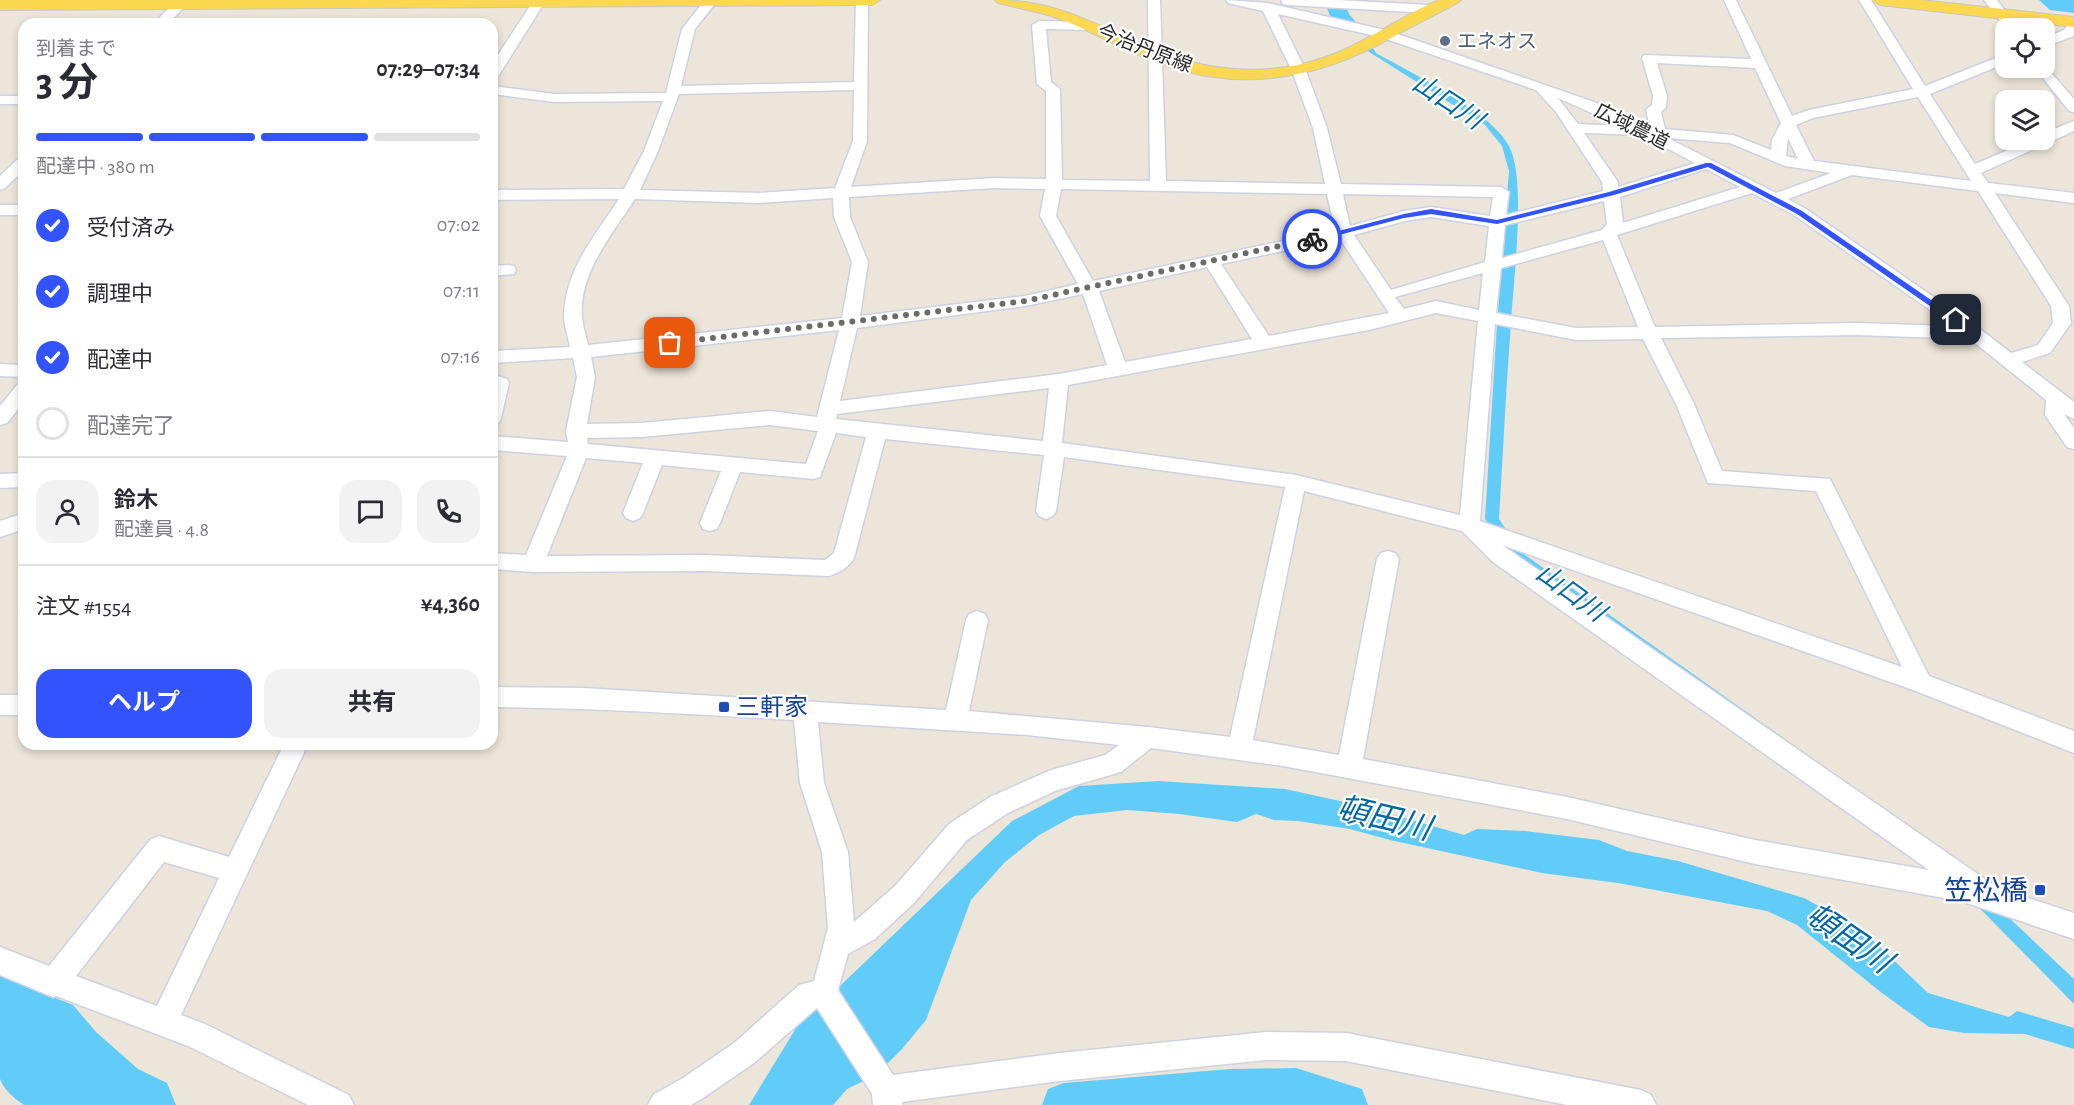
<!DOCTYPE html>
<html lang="ja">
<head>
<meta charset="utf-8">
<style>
  body { margin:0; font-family:"Alegreya Sans","Noto Sans JP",sans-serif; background:#f2f2f3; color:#2b2b33; height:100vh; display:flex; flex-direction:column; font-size:22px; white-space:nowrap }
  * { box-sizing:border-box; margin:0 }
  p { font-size:20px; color:#7c7c81 }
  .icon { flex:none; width:33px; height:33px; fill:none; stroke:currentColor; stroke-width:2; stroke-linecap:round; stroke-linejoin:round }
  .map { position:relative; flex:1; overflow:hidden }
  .panel { position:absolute; left:18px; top:18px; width:480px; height:732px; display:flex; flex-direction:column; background:#fff; border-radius:18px; box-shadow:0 3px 9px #0003 }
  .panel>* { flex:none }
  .tools { position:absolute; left:1995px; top:18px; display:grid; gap:12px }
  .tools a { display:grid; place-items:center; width:60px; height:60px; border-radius:12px; background:#fff; box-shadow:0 3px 9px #0003; font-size:30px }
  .pin { position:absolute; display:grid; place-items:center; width:51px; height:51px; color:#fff; margin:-26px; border-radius:12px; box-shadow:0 3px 9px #0006 }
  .courier { position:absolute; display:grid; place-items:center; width:60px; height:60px; margin:-30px; border:4px solid #3353ff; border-radius:50%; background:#fff; color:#222; box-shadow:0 2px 8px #0007 }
  .summary em { font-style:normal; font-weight:700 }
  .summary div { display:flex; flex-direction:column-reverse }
  .summary { display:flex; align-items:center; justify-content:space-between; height:102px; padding:0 18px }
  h1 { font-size:39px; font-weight:700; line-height:45px }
  .bar { display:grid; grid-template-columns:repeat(4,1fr); gap:9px 6px; align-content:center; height:72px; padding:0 18px }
  .bar i { height:8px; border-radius:4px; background:#e1e1e2 }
  .bar .current { background:#3353ff }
  .bar p { grid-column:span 4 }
  .line { display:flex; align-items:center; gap:15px; padding:0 18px; border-top:2px solid #e1e1e2 }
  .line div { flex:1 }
  .round { display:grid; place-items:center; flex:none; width:63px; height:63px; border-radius:18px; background:#f2f2f3 }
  ol { padding:0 18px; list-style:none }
  li { display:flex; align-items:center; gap:18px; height:66px }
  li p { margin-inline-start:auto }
  li .icon { padding:6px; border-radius:50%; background:#3353ff; color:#fff; stroke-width:4 }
  li:last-child { color:#7c7c81 }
  li i { width:33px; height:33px; border:3px solid #e1e1e2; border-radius:50% }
  .button { display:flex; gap:12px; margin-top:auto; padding:12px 18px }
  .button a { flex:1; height:69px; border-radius:18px; background:#3353ff; color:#fff; font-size:24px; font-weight:700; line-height:69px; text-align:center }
  .button a+a { background:#f2f2f3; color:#2b2b33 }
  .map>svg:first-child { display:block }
</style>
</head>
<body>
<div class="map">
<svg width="2074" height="1105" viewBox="0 0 2074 1105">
  <rect width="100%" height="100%" fill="#ece5d9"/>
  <g fill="#62ccf8">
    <polygon points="2039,0 2074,0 2074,13 2050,10"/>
    <path d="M 1373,48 L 1376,53 C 1411,73 1491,111 1509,146 C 1527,179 1513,283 1511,323 C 1506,388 1503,453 1499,519 L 1521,552 L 1858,791 L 1936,849 L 2074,979 L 2074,1004 L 1944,872 L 1511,555 L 1485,519 L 1497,324 L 1509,171 L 1502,146 L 1485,125 L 1366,50 Z"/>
    <polygon points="1158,781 1285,789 1367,807 1464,835 1477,829 1525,831 1599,840 1627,851 1678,861 1804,898 1862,930 1928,993 2009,1017 2017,1011 2074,1028 2074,1049 2025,1034 1964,1033 1929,1027 1882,993 1797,925 1767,911 1618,883 1542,873 1390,840 1350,829 1298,821 1274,820 1256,814 1237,822 1179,814 1127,810 1074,816 1039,835 1005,862 971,900 926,1020 902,1049 876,1075 847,1089 833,1105 749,1105 807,1010 831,1003 840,986 1012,821 1079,786"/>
    <path d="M 0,976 L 73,1005 L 96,1032 L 138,1069 L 167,1083 L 176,1105 L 24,1105 C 15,1099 4,1090 0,1079 Z"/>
  </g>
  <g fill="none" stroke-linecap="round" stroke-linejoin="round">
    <g fill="#62ccf8" fill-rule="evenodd">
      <polygon points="1324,0 1344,0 1349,14 1356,22 1353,26 1339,26 1330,16"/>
      <polygon points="1296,1068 1362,1089 1368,1105 1042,1105 1048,1089 1064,1083 1230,1069"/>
    </g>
    <g stroke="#ced1e3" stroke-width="3">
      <g id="minor">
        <polygon points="181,0 187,4 168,24 153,24 176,1"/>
        <polygon points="534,0 546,0 499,75 492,79 492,64"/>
        <path d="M 705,0 L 717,1 L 695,29 L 681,86 L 854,82 L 856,0 L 868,0 L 867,141 L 851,187 L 994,178 L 1046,179 L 1046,91 L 1037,84 L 1032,25 L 1039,21 L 1089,22 L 1096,26 L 1089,30 L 1046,29 L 1051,82 L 1060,89 L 1062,180 L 1150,181 L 1148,0 L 1160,0 L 1166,181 L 1325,184 L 1313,128 L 1292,71 L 1263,11 L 1228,3 L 1226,0 L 1268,3 L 1389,31 L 1597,103 L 1650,127 L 1646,110 L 1652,105 L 1653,96 L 1642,58 L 1644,55 L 1751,59 L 1724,0 L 1736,0 L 1792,116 L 1809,110 L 1913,89 L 1859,0 L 1871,0 L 1925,86 L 2006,54 L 2006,63 L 1930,94 L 1975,164 L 2032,140 L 2044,140 L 2044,133 L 2074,121 L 2074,131 L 1981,173 L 1988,183 L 2074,193 L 2074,203 L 1995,193 L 2069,306 L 2071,323 L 2050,353 L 2022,362 L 2074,402 L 2074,419 L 2064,414 L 2074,428 L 2074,449 L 2067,447 L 2045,415 L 2046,400 L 1970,339 L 1857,335 L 1661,338 L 1694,404 L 1722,471 L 1830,479 L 1929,676 L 2074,731 L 2074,753 L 1913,690 L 1502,545 L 1998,888 L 2074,913 L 2074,939 L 1961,901 L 1755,864 L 1567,819 L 1283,766 L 1151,748 L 1121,772 L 1055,791 L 1008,813 L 967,840 L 914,903 L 875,939 L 848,954 L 838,990 L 893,1075 L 1060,1053 L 1266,1032 L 1346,1033 L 1641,1090 L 1651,1095 L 1656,1105 L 1567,1105 L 1346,1061 L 1266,1060 L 1060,1081 L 902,1102 L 903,1105 L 873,1105 L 872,1094 L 817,1008 L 754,1063 L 703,1098 L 691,1105 L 648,1105 L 653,1095 L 683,1078 L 734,1043 L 799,985 L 814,981 L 828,928 L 822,852 L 800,783 L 794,720 C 694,714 593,708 492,707 L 492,687 L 584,688 L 946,710 L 966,620 L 969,614 L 977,611 L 985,614 L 988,620 L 969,711 L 1148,727 L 1230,737 L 1285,487 L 1064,457 L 1056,511 L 1053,516 L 1046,519 L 1039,516 L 1036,511 L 1044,455 L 885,439 L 854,558 C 849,567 839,573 829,576 L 705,571 L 533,572 L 492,569 L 492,553 L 526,555 L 567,456 L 492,450 L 492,436 L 568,442 L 566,431 L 577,377 L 573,358 L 492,363 L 492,351 L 570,347 C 568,336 564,325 564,315 C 565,270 596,234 619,199 L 492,200 L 492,190 L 624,189 L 644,151 L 663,101 L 554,102 L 492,94 L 492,86 L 554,94 L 666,93 L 682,29 ZM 1278,14 L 1380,37 L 1536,90 L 1556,112 L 1602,182 L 1603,191 L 1506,215 L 1509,192 L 1501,187 L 1341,184 L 1327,128 L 1306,71 ZM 1657,63 L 1755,68 L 1781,123 L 1772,140 L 1771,150 L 1733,135 L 1665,129 L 1661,112 L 1666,107 L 1667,96 ZM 854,90 L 853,141 L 835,188 L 759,193 L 640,190 L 658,151 L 679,94 ZM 1918,97 L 1971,181 L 1814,161 L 1796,125 L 1813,118 ZM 1558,98 L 1621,126 L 1578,124 ZM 1584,133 L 1641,135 L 1695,163 L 1618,187 L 1618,182 ZM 1668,138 L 1730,143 L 1785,166 L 1831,173 L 1776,193 ZM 1788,138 L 1798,159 L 1786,156 ZM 1706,169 L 1740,187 L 1623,223 L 1620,197 ZM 1852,175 L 1978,191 L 2051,306 L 2053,323 L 2038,345 L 2011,353 L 1980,329 L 1806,209 L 1788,199 ZM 994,188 L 1045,189 L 1040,216 L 1078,284 L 1025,296 L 860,316 L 868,262 L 850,217 L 849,197 ZM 1061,189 L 1327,194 L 1335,230 L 1093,281 L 1056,216 ZM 1752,193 L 1794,215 L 1953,326 L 1857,323 L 1655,327 L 1617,235 ZM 1343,194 L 1493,197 L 1490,216 L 1431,207 L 1404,211 L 1350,226 ZM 833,198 L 834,217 L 852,262 L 842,318 L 588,345 C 586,336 583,327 582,317 C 578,274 613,233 635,199 L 759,203 ZM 1604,201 L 1607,224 L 1602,230 L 1502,258 L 1505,225 ZM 1431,217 L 1489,226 L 1485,262 L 1391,290 L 1354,235 L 1405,221 ZM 1340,239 L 1389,313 L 1269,336 L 1221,264 ZM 1603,240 L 1638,327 L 1576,328 L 1496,313 L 1501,268 ZM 1207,267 L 1252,339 L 1125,362 L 1099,291 ZM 1483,273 L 1479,310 L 1436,301 L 1404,309 L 1395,297 ZM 1083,294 L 1107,365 L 1059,374 L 840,401 L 857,328 L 1025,306 ZM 1436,313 L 1478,321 L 1460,515 L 1296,475 L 1062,443 L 1068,385 L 1369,330 ZM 1495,324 L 1576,340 L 1643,339 L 1676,404 L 1708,483 L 1816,491 L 1902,667 L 1480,521 ZM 839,330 L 817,417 L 770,411 L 642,423 L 587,424 L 595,377 L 591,357 ZM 1049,388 L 1043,441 L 836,419 L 837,414 ZM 770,425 L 818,431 L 806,464 L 588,444 L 587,438 L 642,437 ZM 836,433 L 866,437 L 834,553 L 825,560 L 705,555 L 547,556 L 586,458 L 643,463 L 623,513 L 626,518 L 633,521 L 640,518 L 643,513 L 662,465 L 721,471 L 700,523 L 703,529 L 710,531 L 717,529 L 720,523 L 740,472 L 813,479 L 820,477 ZM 1304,491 L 1462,531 L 1493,562 L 1929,870 L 1755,840 L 1567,797 L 1363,759 L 1399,559 L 1395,553 L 1388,551 L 1381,553 L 1377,559 L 1339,755 L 1253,740 ZM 818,722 L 1027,735 L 1119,745 L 1105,755 L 1051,770 L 990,797 L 949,824 L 896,885 L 854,922 L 848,852 L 824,783 Z"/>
        <polygon points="1281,0 1337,0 1428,5 1434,9 1428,13 1287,5 1283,4"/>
        <polygon points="1984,0 1997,0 2018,28 2006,28"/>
        <polygon points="2074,23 2074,36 2044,47 2044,38 2064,30 2069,24"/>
        <polygon points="2044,65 2074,99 2074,112 2069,111 2035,68 2044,68"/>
        <rect x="0" y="96" width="24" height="8"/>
        <polygon points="24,156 24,170 5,188 0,190 0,176 19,158"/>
        <rect x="0" y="205" width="24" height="10"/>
        <polygon points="508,265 514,266 516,270 514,274 492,276 492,266"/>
        <polygon points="0,364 24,365 24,377 0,376"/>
        <polygon points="492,374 507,379 509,383 501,418 499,423 492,425"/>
        <polygon points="24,384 24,402 7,423 0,425 0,406 17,385"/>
        <polygon points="24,473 24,487 0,488 0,474"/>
        <polygon points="24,513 24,529 0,537 0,521"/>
        <rect x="0" y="695" width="24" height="20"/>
        <path d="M 284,744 L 308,744 L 181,1015 L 205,1024 L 349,1095 L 354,1105 L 308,1105 L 188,1046 L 56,996 L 53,997 L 0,975 L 0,947 L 49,966 L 150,840 L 159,836 L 229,857 ZM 164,862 L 219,878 L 157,1006 L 76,976 Z"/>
      </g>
    </g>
    <g stroke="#c7c7c7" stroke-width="2">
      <g id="major">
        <polygon points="0,0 880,0 872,5 0,10"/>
        <path d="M 995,0 C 1051,0 1088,20 1137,43 C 1202,73 1273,80 1339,52 C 1371,38 1400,18 1432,3 L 1439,0 L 1461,0 C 1456,5 1404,30 1393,37 C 1323,77 1247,92 1169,67 C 1131,55 1097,33 1060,19 C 1040,12 1018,8 998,3 Z"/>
        <polygon points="1872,0 1921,0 2074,17 2074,27 1880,5"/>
      </g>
    </g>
    <use href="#minor" fill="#fff" fill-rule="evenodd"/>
    <use href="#major" fill="#fbd84f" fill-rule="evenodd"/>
  </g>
  <polygon fill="#3353ff" points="1706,163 1711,163 1802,211 1960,320 1953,322 1797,214 1708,167 1614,195 1497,224 1431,214 1404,218 1312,242 1308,239 1404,214 1431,209 1497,220 1609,192"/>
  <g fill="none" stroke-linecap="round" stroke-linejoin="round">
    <polyline stroke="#6d6b67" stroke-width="6" stroke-dasharray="0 10.8" points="670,343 1025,301 1312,239"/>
  </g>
  <circle fill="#5c6f8a" stroke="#fff" stroke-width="2" cx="1445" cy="41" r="6"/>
  <g fill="#1a4fb4" stroke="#fff" stroke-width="2">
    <rect x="718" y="701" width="12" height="12" rx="3"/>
    <rect x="2034" y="884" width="12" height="12" rx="3"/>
  </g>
  <g text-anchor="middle" stroke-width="4.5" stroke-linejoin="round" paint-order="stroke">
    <g font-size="20" fill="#4e5e75" stroke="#fff" text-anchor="start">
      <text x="1457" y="48">エネオス</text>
    </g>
    <g font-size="20" fill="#292929" stroke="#fff">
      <text transform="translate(1145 48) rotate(21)" y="7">今治丹原線</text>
      <text transform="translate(1632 126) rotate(26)" y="7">広域農道</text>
    </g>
    <g font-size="24" fill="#164399" stroke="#fff" text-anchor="start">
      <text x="736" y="715">三軒家</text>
    </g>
    <g font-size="26" font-style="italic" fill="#0367a3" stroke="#fff">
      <text transform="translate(1448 101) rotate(33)" y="9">山口川</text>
      <text transform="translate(1571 592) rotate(36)" y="9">山口川</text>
    </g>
    <g font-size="28" fill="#164399" stroke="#fff" text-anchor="end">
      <text x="2028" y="900">笠松橋</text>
    </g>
    <g font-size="32" font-style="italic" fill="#0367a3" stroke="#fff">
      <text transform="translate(1384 818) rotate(13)" y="11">頓田川</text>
      <text transform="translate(1849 938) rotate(34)" y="11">頓田川</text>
    </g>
  </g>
</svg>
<div class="tools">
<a><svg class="icon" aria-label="locate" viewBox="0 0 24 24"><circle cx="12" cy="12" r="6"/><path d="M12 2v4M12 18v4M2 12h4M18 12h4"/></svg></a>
<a><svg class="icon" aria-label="layers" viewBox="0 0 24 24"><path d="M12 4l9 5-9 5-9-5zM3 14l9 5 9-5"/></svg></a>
</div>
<div class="pin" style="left:670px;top:343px;background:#ea580c"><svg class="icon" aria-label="bag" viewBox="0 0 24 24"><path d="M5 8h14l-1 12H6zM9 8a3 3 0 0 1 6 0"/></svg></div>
<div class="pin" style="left:1956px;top:320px;background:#1f2937"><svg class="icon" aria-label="home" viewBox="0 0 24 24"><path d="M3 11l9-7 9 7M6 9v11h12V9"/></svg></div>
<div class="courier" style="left:1312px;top:239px"><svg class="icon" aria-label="bike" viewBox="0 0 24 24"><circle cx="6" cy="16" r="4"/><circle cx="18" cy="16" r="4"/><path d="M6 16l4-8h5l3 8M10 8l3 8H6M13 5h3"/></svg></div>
<section class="panel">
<div class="summary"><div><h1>3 分</h1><p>到着まで</p></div><em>07:29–07:34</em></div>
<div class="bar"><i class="current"></i><i class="current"></i><i class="current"></i><i></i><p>配達中 · 380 m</p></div>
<ol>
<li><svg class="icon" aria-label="check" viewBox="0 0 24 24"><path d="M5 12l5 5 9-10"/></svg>受付済み<p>07:02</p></li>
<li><svg class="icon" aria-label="check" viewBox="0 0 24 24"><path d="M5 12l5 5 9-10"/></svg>調理中<p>07:11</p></li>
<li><svg class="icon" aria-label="check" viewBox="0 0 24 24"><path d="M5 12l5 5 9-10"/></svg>配達中<p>07:16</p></li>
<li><i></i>配達完了</li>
</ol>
<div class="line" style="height:108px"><a class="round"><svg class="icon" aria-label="person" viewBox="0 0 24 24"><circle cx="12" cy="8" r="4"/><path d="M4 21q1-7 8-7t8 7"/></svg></a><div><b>鈴木</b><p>配達員 · 4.8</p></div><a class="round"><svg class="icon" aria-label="chat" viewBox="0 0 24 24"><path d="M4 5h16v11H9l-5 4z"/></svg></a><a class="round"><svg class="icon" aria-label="phone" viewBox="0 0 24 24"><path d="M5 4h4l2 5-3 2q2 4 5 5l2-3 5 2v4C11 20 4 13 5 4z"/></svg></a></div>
<div class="line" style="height:78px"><div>注文 #1554</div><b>¥4,360</b></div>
<div class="button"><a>ヘルプ</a><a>共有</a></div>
</section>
</div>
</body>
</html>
